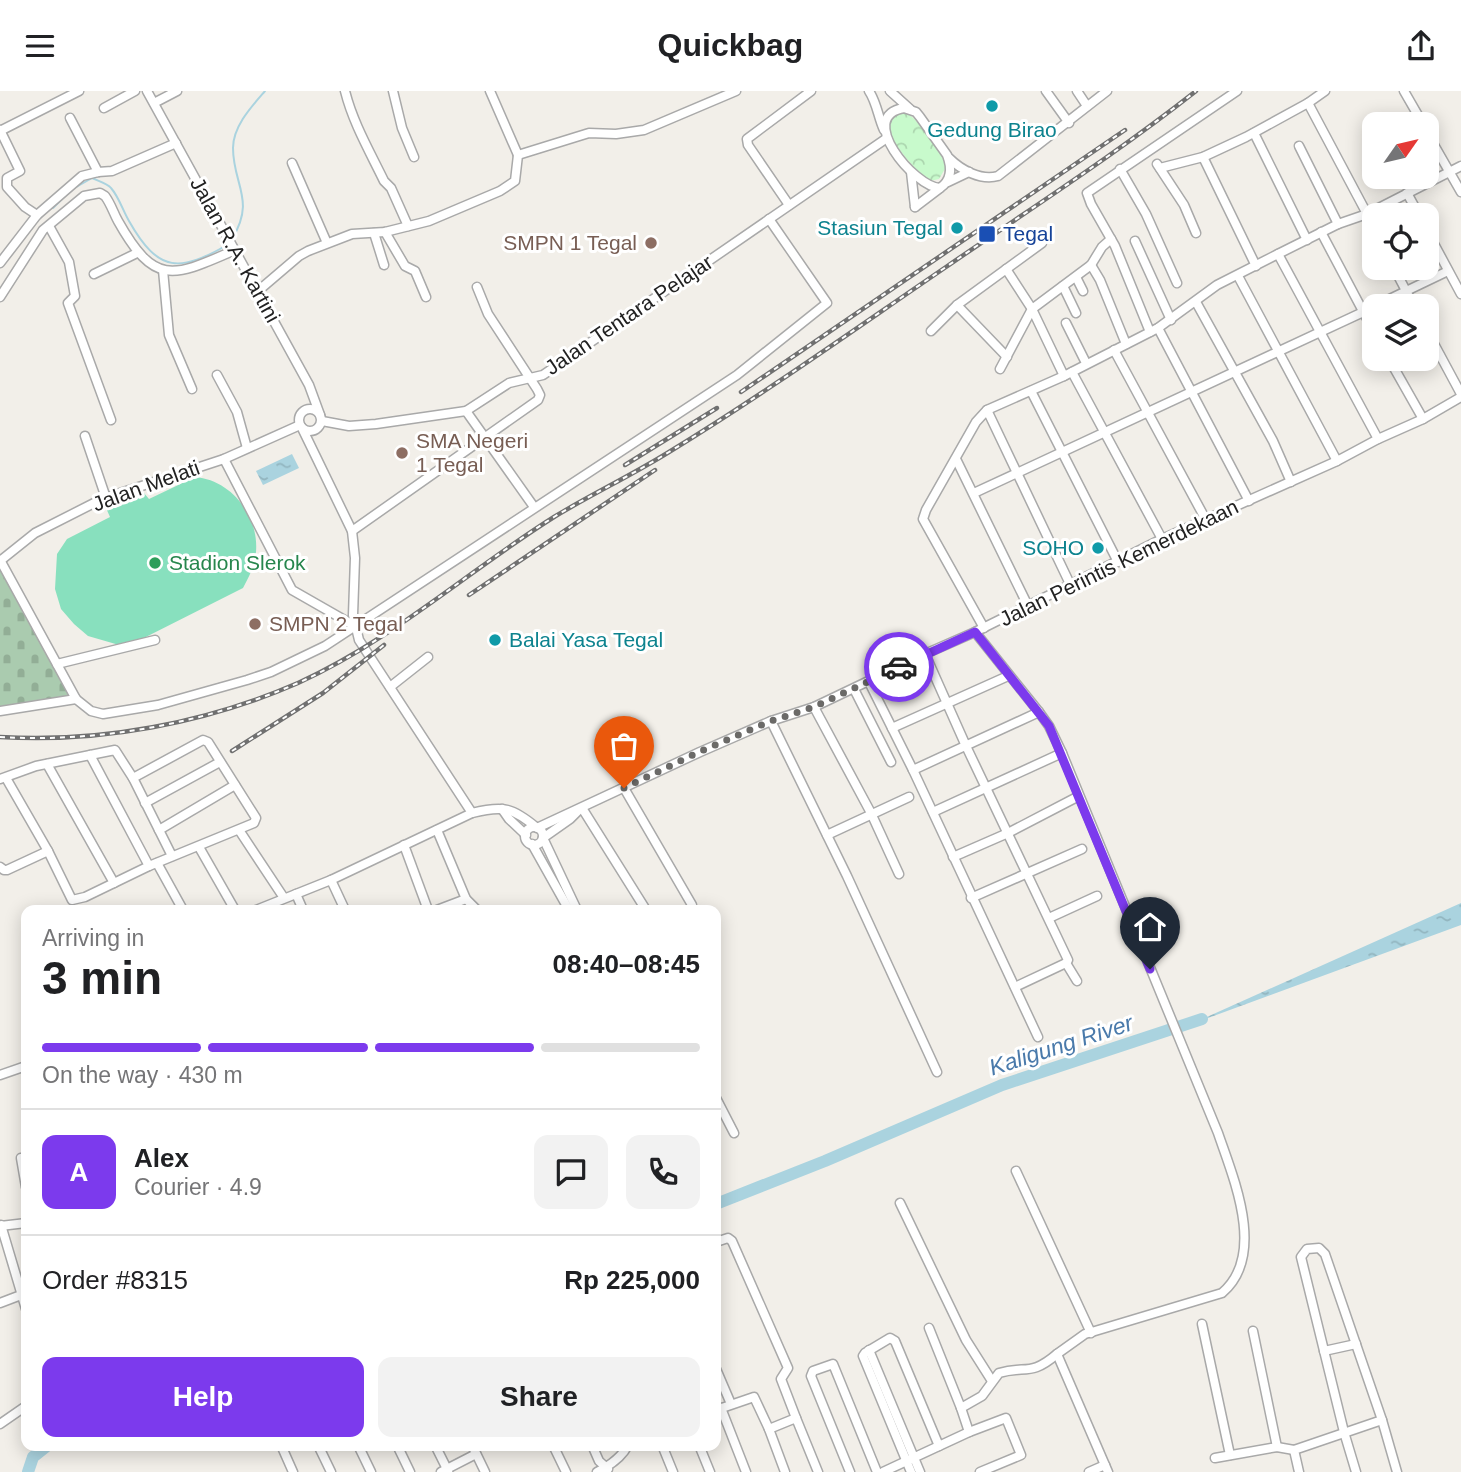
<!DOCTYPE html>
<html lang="en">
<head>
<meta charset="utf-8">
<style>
  body { margin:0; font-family:Helvetica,sans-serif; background:#f2f2f2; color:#202124; height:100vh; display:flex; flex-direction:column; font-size:26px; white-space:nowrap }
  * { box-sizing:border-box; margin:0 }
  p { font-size:23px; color:#757577 }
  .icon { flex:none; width:38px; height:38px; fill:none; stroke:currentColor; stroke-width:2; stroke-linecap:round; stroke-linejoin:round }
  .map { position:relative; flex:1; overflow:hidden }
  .sheet { position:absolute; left:21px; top:814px; width:700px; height:546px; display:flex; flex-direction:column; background:#fff; border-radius:14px; box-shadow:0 4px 18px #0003 }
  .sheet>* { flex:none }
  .needle { width:46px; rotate:56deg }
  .tools { position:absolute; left:1362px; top:21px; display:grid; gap:14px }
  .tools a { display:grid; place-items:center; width:77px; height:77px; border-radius:14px; background:#fff; box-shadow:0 4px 18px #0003; font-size:35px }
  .pin { position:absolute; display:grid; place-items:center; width:60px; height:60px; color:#fff; margin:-72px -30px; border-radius:50% 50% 50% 0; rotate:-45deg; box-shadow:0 0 7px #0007 }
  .pin .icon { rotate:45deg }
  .courier { position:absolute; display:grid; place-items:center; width:70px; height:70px; margin:-35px; border:5px solid #7c3aed; border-radius:50%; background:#fff; color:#222; box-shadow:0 2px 9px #0007 }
  .summary em { font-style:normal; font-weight:600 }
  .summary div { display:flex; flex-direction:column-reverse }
  .summary { display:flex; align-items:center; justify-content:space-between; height:119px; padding:0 21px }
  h1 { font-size:46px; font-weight:600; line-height:52px }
  .bar { display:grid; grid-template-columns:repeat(4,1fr); gap:10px 7px; align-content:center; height:84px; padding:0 21px }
  .bar i { height:9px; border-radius:5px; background:#e0e0e0 }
  .bar .active { background:#7c3aed }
  .bar p { grid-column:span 4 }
  .line { display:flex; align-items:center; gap:18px; padding:0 21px; border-top:2px solid #e0e0e0 }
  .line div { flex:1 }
  .round { display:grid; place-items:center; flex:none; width:74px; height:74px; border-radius:14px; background:#f2f2f2 }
  .button { display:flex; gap:14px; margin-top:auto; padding:14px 21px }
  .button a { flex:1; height:80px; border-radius:14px; background:#7c3aed; color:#fff; font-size:28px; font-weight:600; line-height:80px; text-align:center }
  .button a+a { background:#f2f2f2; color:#202124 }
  header { display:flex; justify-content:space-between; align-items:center; height:91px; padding:0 21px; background:#fff; font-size:32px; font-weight:600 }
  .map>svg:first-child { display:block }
</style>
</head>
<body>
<header><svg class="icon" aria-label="menu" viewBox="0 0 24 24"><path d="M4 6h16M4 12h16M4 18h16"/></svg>Quickbag<svg class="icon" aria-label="share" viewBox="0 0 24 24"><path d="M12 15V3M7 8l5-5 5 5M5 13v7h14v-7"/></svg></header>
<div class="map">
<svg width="1461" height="1381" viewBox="0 0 1461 1381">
  <defs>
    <pattern id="cemetery-stones" width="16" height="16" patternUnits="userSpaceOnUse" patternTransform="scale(1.75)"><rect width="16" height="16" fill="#aacbaf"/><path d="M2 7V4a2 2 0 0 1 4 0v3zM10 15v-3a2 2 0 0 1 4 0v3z" fill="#92ae96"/></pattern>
    <pattern id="park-crowns" width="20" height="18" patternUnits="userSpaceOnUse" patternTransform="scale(1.75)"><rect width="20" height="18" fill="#c8facc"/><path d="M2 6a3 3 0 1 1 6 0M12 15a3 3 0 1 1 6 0" fill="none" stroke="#acd6af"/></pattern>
    <pattern id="water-ripples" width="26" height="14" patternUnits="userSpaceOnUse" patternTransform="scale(1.75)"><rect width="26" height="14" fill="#aad3df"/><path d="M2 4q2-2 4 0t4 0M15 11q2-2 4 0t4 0" fill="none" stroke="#92b5bf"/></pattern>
  </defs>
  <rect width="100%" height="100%" fill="#f2efe9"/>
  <polygon fill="url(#cemetery-stones)" points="0,470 76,608 0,620"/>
  <path fill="url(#park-crowns)" d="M 904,21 C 917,25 943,62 946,76 L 939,88 L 930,90 C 919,84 890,51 889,38 C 889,34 890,30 892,27 Z"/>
  <path fill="#88e0be" d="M 195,386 C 231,389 259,424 256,461 C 255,474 249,486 243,497 L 126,556 L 88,545 L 74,533 L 61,518 L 55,498 L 57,463 L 67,448 L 110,426 L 102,408 L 138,395 L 149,408 Z"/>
  <g fill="url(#water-ripples)">
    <polygon points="292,363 299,377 263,394 256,380"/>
    <polygon points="1461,812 1461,834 1189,934"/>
  </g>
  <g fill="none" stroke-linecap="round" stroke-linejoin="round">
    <g stroke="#aad3df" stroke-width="2">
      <path d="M 53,117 L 71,99 L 92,87 C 98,90 107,92 111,97 C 119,106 123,120 129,130 C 159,183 180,181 229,153"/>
      <path d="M 232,148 C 256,109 233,94 233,57 C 233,35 252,15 265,0"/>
    </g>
    <g stroke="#aad3df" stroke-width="12">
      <polyline points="716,1113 825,1070 1002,994 1202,928"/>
      <polyline points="28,1381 33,1366 48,1354"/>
    </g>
    <g stroke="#a9a9a9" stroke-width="11">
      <g id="minor">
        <polyline points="147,0 309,294 320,324"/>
        <path d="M 345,0 C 353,32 370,61 384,90 L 391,97 L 408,135"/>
        <polyline points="393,0 402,37 414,66"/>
        <polyline points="490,0 518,64"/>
        <path d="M 869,0 C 877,12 878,26 884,39"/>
        <polyline points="890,0 910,18"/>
        <polyline points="1046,0 1069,32"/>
        <polyline points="1077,0 1087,15"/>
        <polyline points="1404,0 1423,33"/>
        <polyline points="154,12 177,0"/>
        <polyline points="1308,12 1325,0"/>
        <polyline points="104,17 135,0"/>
        <path d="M 904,17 L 916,21 L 920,26 L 947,64 C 952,77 952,89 940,97 C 914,96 855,25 904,17 Z"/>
        <polyline points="70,27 98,81"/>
        <polyline points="0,39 20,80 7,87 7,96 25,116 37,124"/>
        <polyline points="0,40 79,0"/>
        <polyline points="1426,40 1461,101"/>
        <polyline points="1254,42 1307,149"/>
        <polyline points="1299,55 1338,133"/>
        <polyline points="1203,66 1256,175"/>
        <path d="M 949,67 C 961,79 981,90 998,85 L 1107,0"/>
        <polyline points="292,72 327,152"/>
        <polyline points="1157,73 1184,114 1196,142"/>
        <polyline points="1160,77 1203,66 1246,46 1308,12 1374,136"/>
        <polyline points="1120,78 1146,123 1177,192"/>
        <polyline points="911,81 915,116"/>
        <polyline points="948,91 969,81"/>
        <polyline points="1407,102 1419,124"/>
        <polyline points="789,114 748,54 747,48 811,0"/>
        <polyline points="915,116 940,97"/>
        <polyline points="49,135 69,171 75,205 68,212 111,329"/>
        <polyline points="1426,138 1461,203"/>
        <polyline points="385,141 405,175 415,180 426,206"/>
        <polyline points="1321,141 1374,241"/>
        <polyline points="374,142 384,174"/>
        <polyline points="1135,150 1171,229"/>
        <polyline points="1278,163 1378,348"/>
        <polyline points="0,172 37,124 82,85 98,81 112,80 176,52"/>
        <polyline points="1091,174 1100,189 1126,253"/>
        <polyline points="1394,177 1414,215"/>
        <polyline points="1006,178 1032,218 1064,285"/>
        <polyline points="163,179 169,244 192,298"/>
        <polyline points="94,183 137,162"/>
        <polyline points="1238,185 1337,370"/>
        <polyline points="1076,186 1083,200"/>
        <polyline points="1063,195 1076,222"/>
        <polyline points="258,200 299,165 308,160 352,143 385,141 429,130 500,100 515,90 518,64 589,42 616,43 644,39 736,0"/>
        <path d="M 0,206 L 43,139 L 84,105 L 100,102 L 105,105 C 111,113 113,121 118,130 C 155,196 173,186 235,159"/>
        <polyline points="1196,211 1273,350 1291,391"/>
        <polyline points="957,214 1007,266"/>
        <polyline points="1375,215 1448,180"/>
        <polyline points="1066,232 1086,272"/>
        <polyline points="1158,237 1249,410"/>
        <polyline points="1426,238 1461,303"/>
        <polyline points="931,240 957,214 1042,152"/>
        <polyline points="1150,241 1115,155 1091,113 1087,102 1237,0"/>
        <polyline points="1114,259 1206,429"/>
        <polyline points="1389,268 1423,328"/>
        <polyline points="1000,278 1032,218 1091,174 1102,156 1111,148"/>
        <polyline points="1072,281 1162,448"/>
        <polyline points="217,284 237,321 247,357"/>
        <polyline points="1031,300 1118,471"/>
        <circle cx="310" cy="329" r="11"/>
        <polyline points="987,319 1070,493"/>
        <polyline points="466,320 534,416"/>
        <polyline points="322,330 349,335 376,333 466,320 509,292 543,284 887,47"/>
        <path d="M 302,337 L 352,440 L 355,467 L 353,524 L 359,549 L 472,722 C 504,714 513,717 537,737 L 700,661 L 771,630 L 814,616 L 925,563 L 975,541 L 1162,448 L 1337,370 L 1378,348 L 1423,328 L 1461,306"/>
        <polyline points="85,345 106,407"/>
        <polyline points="224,368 292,499 355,535"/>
        <polyline points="956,368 1028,515"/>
        <polyline points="974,402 1374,216"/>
        <polyline points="352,440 538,309 540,304 537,298 488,223 477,196"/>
        <polyline points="0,469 76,608 91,620 103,623 158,614 247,589 271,581 325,555 737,284 827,212 769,128"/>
        <polyline points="0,470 35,442 102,408 224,368 300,334"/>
        <polyline points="984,537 923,428 926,419 976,331 987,319 1064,285 1158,237 1217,194 1278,163 1338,133 1367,123 1461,75"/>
        <path d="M 975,541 L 1039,621 L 1049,635 L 1062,662 L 1218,1042 C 1233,1086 1267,1164 1222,1202 L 1085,1243 L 1057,1263 L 1108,1381"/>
        <polyline points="925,563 966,655 1068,869 1066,872 1015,896"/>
        <polyline points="57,573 155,549"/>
        <polyline points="869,591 913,679 1038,946"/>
        <polyline points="390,596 428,566"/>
        <polyline points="854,598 891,671"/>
        <polyline points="814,616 871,722 899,783"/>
        <polyline points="0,620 76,608"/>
        <polyline points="771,630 847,785 937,981"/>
        <polyline points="892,637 1008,585"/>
        <polyline points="47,673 114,792"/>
        <polyline points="913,679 1039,621"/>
        <polyline points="6,687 48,760 72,809 85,806 149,775 90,664"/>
        <polyline points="133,687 203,649 208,651 256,727 254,732 149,775"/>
        <polyline points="0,688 36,675 115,659 133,687 172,765"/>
        <polyline points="624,697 692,814"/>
        <polyline points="145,712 220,671"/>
        <polyline points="582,717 646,819"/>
        <polyline points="502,718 509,728 526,744"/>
        <polyline points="933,721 1062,662"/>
        <circle cx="534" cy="745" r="9"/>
        <polyline points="159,739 235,694"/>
        <polyline points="239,739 284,807"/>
        <polyline points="437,739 466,808 477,819"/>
        <polyline points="827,744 909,706"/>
        <polyline points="532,753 569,819"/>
        <polyline points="404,754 428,819"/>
        <polyline points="199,756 235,819"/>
        <polyline points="953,766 1008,742 1079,705"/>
        <polyline points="157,772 183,819"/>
        <polyline points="0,776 4,779 7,779 48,760"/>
        <polyline points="331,789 345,819"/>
        <polyline points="296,803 303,819"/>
        <polyline points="971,807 1082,758"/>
        <polyline points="256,819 331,789 472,722"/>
        <polyline points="437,819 466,808"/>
        <polyline points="577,819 543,747 570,728 579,719"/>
        <polyline points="1049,827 1097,805"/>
        <polyline points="1066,872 1077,890"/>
        <polyline points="0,984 26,975"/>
        <polyline points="716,1007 734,1042"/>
        <polyline points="21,1067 26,1096"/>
        <polyline points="1016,1080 1091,1242"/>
        <polyline points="900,1112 966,1249 992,1290"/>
        <polyline points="1,1134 26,1218"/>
        <polyline points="0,1135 26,1132"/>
        <polyline points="716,1151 728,1147 732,1150 788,1277 781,1288 796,1327"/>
        <polyline points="0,1212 21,1204"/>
        <polyline points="1202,1233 1230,1364"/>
        <polyline points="929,1237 961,1317"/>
        <polyline points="1253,1240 1277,1356"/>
        <polyline points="869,1259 920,1381"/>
        <polyline points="1324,1260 1356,1253"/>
        <polyline points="716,1278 731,1313"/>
        <polyline points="721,1317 746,1381"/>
        <polyline points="716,1319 754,1306 769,1338"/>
        <polyline points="0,1333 26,1315"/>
        <path d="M 969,1341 L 961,1317 L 982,1305 L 999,1282 C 1026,1274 1030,1286 1057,1263"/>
        <polyline points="281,1354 293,1381"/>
        <polyline points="318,1354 331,1381"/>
        <polyline points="358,1354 371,1381"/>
        <polyline points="397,1354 410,1381"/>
        <polyline points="435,1354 448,1380"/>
        <polyline points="472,1354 485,1381"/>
        <polyline points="553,1354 566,1381"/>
        <polyline points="592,1354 599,1370 608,1378"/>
        <polyline points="662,1354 673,1381"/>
        <polyline points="699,1354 710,1381"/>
        <polyline points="1215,1367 1277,1356 1294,1359"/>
        <polyline points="441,1381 476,1363"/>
        <path d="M 597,1381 C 609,1375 622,1366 628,1354"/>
        <polyline points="785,1381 769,1338 796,1327 818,1381"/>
        <polyline points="850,1381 811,1285 813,1280 833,1273 877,1381"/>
        <polyline points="883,1381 969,1341 1006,1327 1021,1364 980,1381"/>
        <polyline points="911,1381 863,1265 865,1262 890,1247 895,1250 939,1355"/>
        <polyline points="1089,1381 1105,1374"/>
        <polyline points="1299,1381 1294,1359 1382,1329"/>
        <polyline points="1356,1381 1344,1341 1301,1166 1307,1158 1319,1157 1325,1163 1382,1329 1397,1381"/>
      </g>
    </g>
    <use href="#minor" stroke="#fff" stroke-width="8"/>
    <g stroke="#707070" stroke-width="4.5">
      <g id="rail">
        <polyline points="741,301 1125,39"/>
        <polyline points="625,374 717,317"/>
        <polyline points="469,504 655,379"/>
        <path d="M 0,646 C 101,652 206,632 298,592 C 391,550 468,480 554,426 C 592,403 632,384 669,361 C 764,303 855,238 946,176 C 1030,118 1116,63 1196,0"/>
        <polyline points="232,660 323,602 384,554"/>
      </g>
    </g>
    <use href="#rail" stroke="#fff" stroke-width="2" stroke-dasharray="5" stroke-linecap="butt"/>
  </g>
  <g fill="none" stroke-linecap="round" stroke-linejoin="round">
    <polyline stroke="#6b6a68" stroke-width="7" stroke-dasharray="0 12.6" points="624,697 699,661 771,630 814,616 899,576"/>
    <polyline stroke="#7c3aed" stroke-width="9" points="899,576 975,541 1049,635 1150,878"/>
  </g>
  <g fill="#0f9aa8" stroke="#fff" stroke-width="2.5">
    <circle cx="992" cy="15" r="7"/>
    <circle cx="957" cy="137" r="7"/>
    <circle cx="1098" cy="457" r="7"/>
    <circle cx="495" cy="549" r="7"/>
  </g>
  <rect fill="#1a4fb4" stroke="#fff" stroke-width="2.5" x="978" y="134" width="18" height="18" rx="3.5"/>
  <g fill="#8d6e63" stroke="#fff" stroke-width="2.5">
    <circle cx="651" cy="152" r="7"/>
    <circle cx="402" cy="362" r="7"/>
    <circle cx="255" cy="533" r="7"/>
  </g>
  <circle fill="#2e9e5b" stroke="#fff" stroke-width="2.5" cx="155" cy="472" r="7"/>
  <g text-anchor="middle" stroke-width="6" stroke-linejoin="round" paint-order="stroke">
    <g font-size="21" fill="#0d838f" stroke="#fff" text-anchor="end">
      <text x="992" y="46" text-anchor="middle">Gedung Birao</text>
      <text x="943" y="144">Stasiun Tegal</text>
      <text x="1084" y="464">SOHO</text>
      <text x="509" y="556" text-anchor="start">Balai Yasa Tegal</text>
    </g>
    <g font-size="21" fill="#164399" stroke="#fff" text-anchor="start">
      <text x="1003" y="150">Tegal</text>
    </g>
    <g font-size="21" fill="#785e54" stroke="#fff" text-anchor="start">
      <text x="637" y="159" text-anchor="end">SMPN 1 Tegal</text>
      <text x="416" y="357">SMA Negeri<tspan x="416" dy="24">1 Tegal</tspan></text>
      <text x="269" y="540">SMPN 2 Tegal</text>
    </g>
    <g font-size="21" fill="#222" stroke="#fff">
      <text transform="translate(235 159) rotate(61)" y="7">Jalan R.A. Kartini</text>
      <text transform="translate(629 224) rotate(-34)" y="7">Jalan Tentara Pelajar</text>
      <text transform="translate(146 395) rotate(-20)" y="7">Jalan Melati</text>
      <text transform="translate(1119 472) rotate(-26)" y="7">Jalan Perintis Kemerdekaan</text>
    </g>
    <g font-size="21" fill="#27864d" stroke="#fff" text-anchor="start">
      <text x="169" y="479">Stadion Slerok</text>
    </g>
    <g font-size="23" font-style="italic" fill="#4a7aab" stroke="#fff">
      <text transform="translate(1061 954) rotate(-18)" y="8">Kaligung River</text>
    </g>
  </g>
</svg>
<div class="tools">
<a><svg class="needle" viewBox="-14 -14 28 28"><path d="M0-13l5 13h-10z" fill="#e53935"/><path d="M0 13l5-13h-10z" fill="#757577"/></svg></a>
<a><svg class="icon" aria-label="locate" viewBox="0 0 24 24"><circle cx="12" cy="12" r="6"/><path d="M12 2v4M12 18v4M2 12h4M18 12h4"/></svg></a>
<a><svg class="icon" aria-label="layers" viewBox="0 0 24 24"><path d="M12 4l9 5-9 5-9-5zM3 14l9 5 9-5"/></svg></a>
</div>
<div class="pin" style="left:624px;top:697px;background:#ea580c"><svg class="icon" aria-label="bag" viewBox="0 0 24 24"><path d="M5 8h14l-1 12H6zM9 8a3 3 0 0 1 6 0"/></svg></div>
<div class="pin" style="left:1150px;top:878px;background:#1f2937"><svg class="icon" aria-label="home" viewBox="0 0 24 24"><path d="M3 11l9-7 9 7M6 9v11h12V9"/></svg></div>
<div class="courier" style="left:899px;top:576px"><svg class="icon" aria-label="car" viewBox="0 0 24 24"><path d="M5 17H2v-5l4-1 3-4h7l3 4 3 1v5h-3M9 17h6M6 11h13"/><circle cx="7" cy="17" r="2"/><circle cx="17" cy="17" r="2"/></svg></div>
<section class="sheet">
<div class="summary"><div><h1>3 min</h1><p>Arriving in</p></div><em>08:40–08:45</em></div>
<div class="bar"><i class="active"></i><i class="active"></i><i class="active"></i><i></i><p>On the way · 430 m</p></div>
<div class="line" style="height:126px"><b class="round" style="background:#7c3aed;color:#fff">A</b><div><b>Alex</b><p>Courier · 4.9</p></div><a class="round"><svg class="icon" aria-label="chat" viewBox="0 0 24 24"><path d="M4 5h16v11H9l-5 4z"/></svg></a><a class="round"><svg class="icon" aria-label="phone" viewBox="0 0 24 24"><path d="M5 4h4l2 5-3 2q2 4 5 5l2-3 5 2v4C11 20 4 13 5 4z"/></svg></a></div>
<div class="line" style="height:91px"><div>Order #8315</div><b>Rp 225,000</b></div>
<div class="button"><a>Help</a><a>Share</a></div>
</section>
</div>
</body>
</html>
